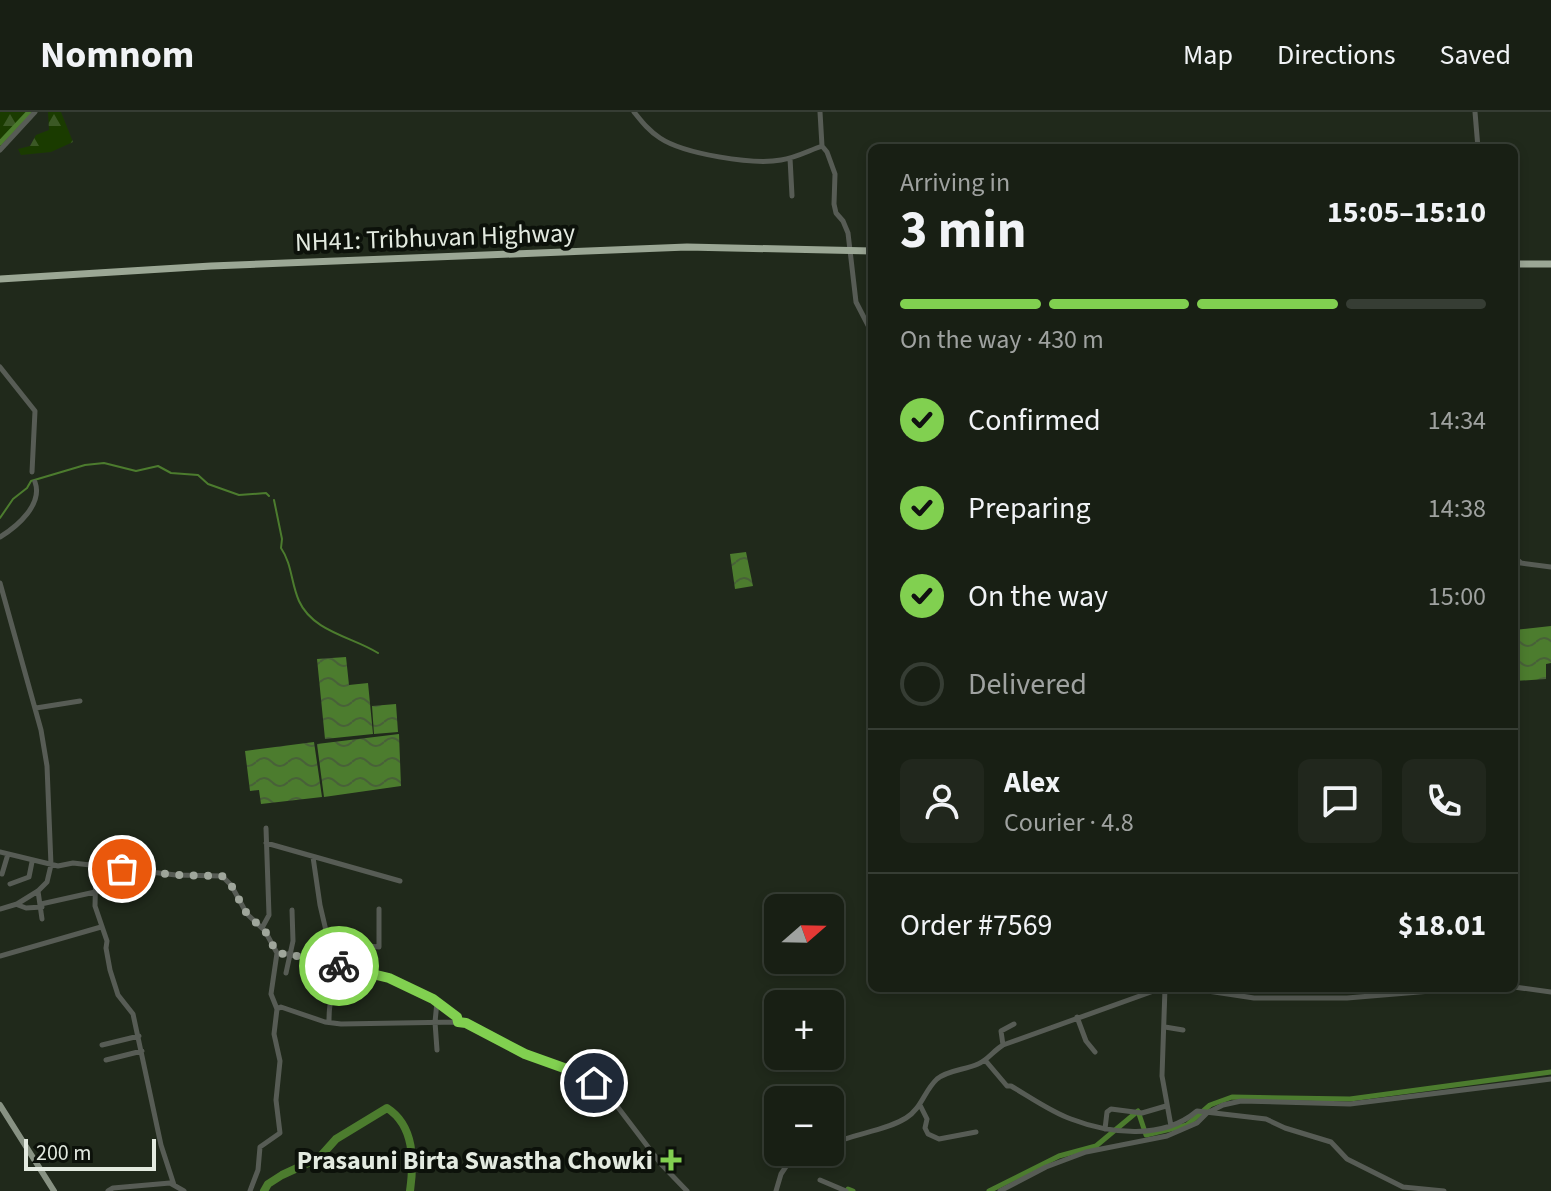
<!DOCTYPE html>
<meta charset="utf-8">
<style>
:root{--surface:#181f14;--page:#21271d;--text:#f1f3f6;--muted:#9fa2a0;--line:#363d34;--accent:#81d050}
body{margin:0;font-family:"Source Sans 3",sans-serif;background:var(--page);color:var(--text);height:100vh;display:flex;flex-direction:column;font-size:30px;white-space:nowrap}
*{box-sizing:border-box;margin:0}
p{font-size:26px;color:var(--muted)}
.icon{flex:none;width:44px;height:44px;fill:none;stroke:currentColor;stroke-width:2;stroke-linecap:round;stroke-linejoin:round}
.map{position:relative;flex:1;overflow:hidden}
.sheet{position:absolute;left:868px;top:32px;width:650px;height:848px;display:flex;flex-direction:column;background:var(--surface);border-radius:12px;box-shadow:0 4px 12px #0003,0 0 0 2px var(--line)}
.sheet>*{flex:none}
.needle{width:52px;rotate:70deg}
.tools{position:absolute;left:764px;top:782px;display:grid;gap:16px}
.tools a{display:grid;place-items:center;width:80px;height:80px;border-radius:12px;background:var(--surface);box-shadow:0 4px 12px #0003,0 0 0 2px var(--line);font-size:40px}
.scale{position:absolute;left:24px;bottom:20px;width:132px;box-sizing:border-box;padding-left:8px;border:4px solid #e3eae0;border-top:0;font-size:22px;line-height:28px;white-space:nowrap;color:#e3eae0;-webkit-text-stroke:6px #0c110a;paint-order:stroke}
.pin{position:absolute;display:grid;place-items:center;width:68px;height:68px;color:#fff;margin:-34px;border:4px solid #fff;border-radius:50%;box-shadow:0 2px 8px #0007}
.courier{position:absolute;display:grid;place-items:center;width:80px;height:80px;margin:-40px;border:6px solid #81d050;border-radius:50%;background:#fff;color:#222;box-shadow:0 2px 10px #0007}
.head em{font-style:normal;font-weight:700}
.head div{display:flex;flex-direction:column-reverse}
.head{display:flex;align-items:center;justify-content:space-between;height:136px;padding:0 32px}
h1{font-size:52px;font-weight:700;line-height:60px}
.bar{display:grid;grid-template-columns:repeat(4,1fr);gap:12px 8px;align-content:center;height:96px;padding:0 32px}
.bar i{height:10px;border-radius:6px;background:var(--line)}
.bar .current{background:var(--accent)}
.bar p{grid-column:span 4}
.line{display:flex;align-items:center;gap:20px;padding:0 32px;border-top:2px solid var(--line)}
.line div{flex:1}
.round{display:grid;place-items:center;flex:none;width:84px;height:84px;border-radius:12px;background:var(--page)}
ol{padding:0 32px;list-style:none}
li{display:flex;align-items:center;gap:24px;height:88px}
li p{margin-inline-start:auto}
li .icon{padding:8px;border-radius:50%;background:var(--accent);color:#111;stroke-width:4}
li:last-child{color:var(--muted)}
li i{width:44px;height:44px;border:4px solid var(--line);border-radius:50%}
header{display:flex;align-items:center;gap:48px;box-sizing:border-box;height:112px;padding:0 40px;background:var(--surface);border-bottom:2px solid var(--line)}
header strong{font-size:38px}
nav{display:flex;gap:44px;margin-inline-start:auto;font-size:28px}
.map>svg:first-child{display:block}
.forest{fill:url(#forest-firs)}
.water{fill:url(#water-waves)}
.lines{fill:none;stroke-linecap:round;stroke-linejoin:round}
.stream{stroke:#4c7c2e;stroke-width:2}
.canal{stroke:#4c7c2e;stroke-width:5}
.river{stroke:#4c7c2e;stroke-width:8}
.minor{stroke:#575c55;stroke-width:5}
.major{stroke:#889283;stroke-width:6}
.highway{stroke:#9ba795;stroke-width:7}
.done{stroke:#9fa69b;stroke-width:8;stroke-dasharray:0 14.4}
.route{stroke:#81d050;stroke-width:10}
.poi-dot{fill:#81d050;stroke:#0c110a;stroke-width:3}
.labels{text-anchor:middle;stroke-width:8;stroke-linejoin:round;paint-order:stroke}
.street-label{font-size:26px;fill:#e3eae0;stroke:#0c110a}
.poi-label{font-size:26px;font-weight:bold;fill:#e3eae0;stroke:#0c110a;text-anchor:end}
</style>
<header>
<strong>Nomnom</strong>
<nav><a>Map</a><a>Directions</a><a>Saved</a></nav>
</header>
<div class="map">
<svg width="1551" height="1079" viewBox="0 0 1551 1079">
<defs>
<pattern id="forest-firs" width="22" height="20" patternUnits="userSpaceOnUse" patternTransform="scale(2)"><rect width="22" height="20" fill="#1a3b00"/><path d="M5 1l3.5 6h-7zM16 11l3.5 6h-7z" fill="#3b5825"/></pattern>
<pattern id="water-waves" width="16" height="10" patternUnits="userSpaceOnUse" patternTransform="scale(2)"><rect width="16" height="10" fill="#4c7c2e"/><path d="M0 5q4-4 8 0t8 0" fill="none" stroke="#486138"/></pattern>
</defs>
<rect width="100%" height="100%" fill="#20291b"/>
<path class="forest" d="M0,0h31l-31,34z
M48,0h13l12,30 -22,10 -30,3 -3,-6 12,-3 6,-11 13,-5z"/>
<path class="water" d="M746,440l7,34 -18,3 -5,-35z
M1551,514v37l-5,1v15l-32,2v-51z
M346,545l3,28 19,-2 5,51 -48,5 -8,-80z
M396,592l2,28 -24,2 -2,-28z
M399,622l2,52 -77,11 -7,-53z
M314,630l8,55 -61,7 -2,-14 -9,1 -5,-40z"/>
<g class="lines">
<path class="stream" d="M1514,329l1,-8
M274,388l8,39 -1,9c11,16 10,35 18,53 14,31 54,36 79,52
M0,406l13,-19 14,-11 4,-7 54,-16 19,-2 32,8 22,-5 13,7 27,2 10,9 31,11 27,-2 3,3"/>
<path class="canal" d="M0,31l29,-31
M848,1077l5,2
M989,1079l70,-35 37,-10 42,-35 8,24 41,-10 23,-20 22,-8 118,2 201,-27"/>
<path class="river" d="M264,1079l4,-7 14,-9 37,-17 17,-19 51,-31c28,18 27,54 23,83"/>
<path class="minor" d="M634,0c8,10 15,19 26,26 24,16 93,27 121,22 14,-2 27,-9 41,-14
M820,0l2,34 5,6 8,22 -1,30 2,9 7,8 5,12 8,69 16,31
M1475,0l3,36
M0,38l35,-38
M790,46l2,38
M0,255l35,44 -3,61
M0,425c18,-11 43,-33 35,-55
M1514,445l7,6 30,4
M0,471l41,147 6,36 4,99 -4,17 -9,9 -21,13 -17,5
M36,596l44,-7
M266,731l134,38
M0,740l58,14 15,-3 103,12 46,1 9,9 16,29 18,17 12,22 -6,41 6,15 -3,25 6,27 -4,39 4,33 -20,14 -2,23 -8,21
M313,745l7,48 14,60
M96,754l-1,40 12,35 -1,7 4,22 8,25 15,19 28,131 13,40
M2,762l6,-20
M10,772l19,-7 3,-15
M38,779l4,28
M41,792l54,-12
M18,793l8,3 16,-1
M262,816l7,-13 -3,-87
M277,841c54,4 138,30 180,64l1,5 8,1 59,31 53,19 26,16 57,75 26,27
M0,844l101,-29
M286,861l7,-32 -1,-31
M1514,875l37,5
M1165,876l-3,88 9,50
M1188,876l66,10h93l120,-10
M437,890l-2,20 2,28
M277,897l4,-2 44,15 16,2 117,-2
M1077,905l9,24 9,11
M329,910c0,-11 0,-31 13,-36 6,-2 12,-1 17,-7 6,-8 7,-23 9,-33l11,1v-38
M1165,915l18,3
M102,933l37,-9
M1003,933l-2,-14 13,-7
M106,948l36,-9
M985,948l22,26h4c19,11 40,26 60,33 39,15 92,21 126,-8l69,8 19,9 46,14 16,17 56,28 41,4
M920,993l7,14 -2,9 3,6 11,5 37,-7
M1105,1017l2,-17 4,-3 31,4 24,-7
M830,1033c24,-12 53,-13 76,-27 16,-10 18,-27 31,-39 11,-9 28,-9 41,-15 10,-4 15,-13 25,-19l159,-57
M820,1068l26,11
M108,1079l5,-3 57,-5 14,8
M776,1079l5,-17 10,-15 26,-7
M1000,1079l46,-24 40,-15 81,-16 30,-13 10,-10 16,-8 18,-4 109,3 201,-25"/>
<path class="major" d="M0,993l54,86"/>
<path class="highway" d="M1514,152h37
M0,167l211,-13 476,-19 185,4"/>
</g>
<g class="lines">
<path class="done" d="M122,757l54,6 46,1 9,9 16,29 18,17 12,22 39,6 23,7"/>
<path class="route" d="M339,854l50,12 44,21 24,18 1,5 8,1 59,31 53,19 16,10"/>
</g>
<path class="poi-dot" d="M667 1036h8v8h8v8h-8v8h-8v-8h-8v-8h8z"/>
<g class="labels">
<g class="street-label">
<text transform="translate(435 125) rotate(-2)" y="9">NH41: Tribhuvan Highway</text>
</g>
<g class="poi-label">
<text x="653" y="1057">Prasauni Birta Swastha Chowki</text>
</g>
</g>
</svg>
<div class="tools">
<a><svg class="needle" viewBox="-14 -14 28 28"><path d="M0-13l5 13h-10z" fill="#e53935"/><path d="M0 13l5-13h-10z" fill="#9fa2a0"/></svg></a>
<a>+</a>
<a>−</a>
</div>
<div class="scale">200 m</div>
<div class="pin" style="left:122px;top:757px;background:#ea580c"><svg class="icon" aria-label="bag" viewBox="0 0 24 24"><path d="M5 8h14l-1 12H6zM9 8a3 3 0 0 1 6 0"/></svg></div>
<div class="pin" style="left:594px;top:971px;background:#1f2937"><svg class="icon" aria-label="home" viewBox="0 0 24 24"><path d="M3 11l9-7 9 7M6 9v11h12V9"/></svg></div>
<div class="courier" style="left:339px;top:854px"><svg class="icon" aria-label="bike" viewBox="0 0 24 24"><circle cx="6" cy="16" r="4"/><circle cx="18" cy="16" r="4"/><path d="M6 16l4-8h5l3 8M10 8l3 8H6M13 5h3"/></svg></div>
<section class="sheet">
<div class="head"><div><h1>3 min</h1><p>Arriving in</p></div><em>15:05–15:10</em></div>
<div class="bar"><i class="current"></i><i class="current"></i><i class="current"></i><i></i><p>On the way · 430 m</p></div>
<ol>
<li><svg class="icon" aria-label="check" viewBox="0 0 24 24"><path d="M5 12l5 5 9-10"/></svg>Confirmed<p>14:34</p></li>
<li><svg class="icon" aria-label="check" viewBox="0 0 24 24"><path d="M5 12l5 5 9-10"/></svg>Preparing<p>14:38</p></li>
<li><svg class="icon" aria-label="check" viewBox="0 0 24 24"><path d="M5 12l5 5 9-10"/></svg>On the way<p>15:00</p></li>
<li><i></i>Delivered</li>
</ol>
<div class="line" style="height:144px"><a class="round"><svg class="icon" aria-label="person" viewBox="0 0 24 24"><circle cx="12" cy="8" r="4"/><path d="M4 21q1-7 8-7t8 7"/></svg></a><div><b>Alex</b><p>Courier · 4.8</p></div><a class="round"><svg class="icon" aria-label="chat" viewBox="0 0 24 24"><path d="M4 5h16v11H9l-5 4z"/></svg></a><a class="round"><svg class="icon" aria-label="phone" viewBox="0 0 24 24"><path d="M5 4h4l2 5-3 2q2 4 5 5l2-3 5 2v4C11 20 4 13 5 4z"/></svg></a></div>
<div class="line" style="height:104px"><div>Order #7569</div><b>$18.01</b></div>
</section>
</div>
